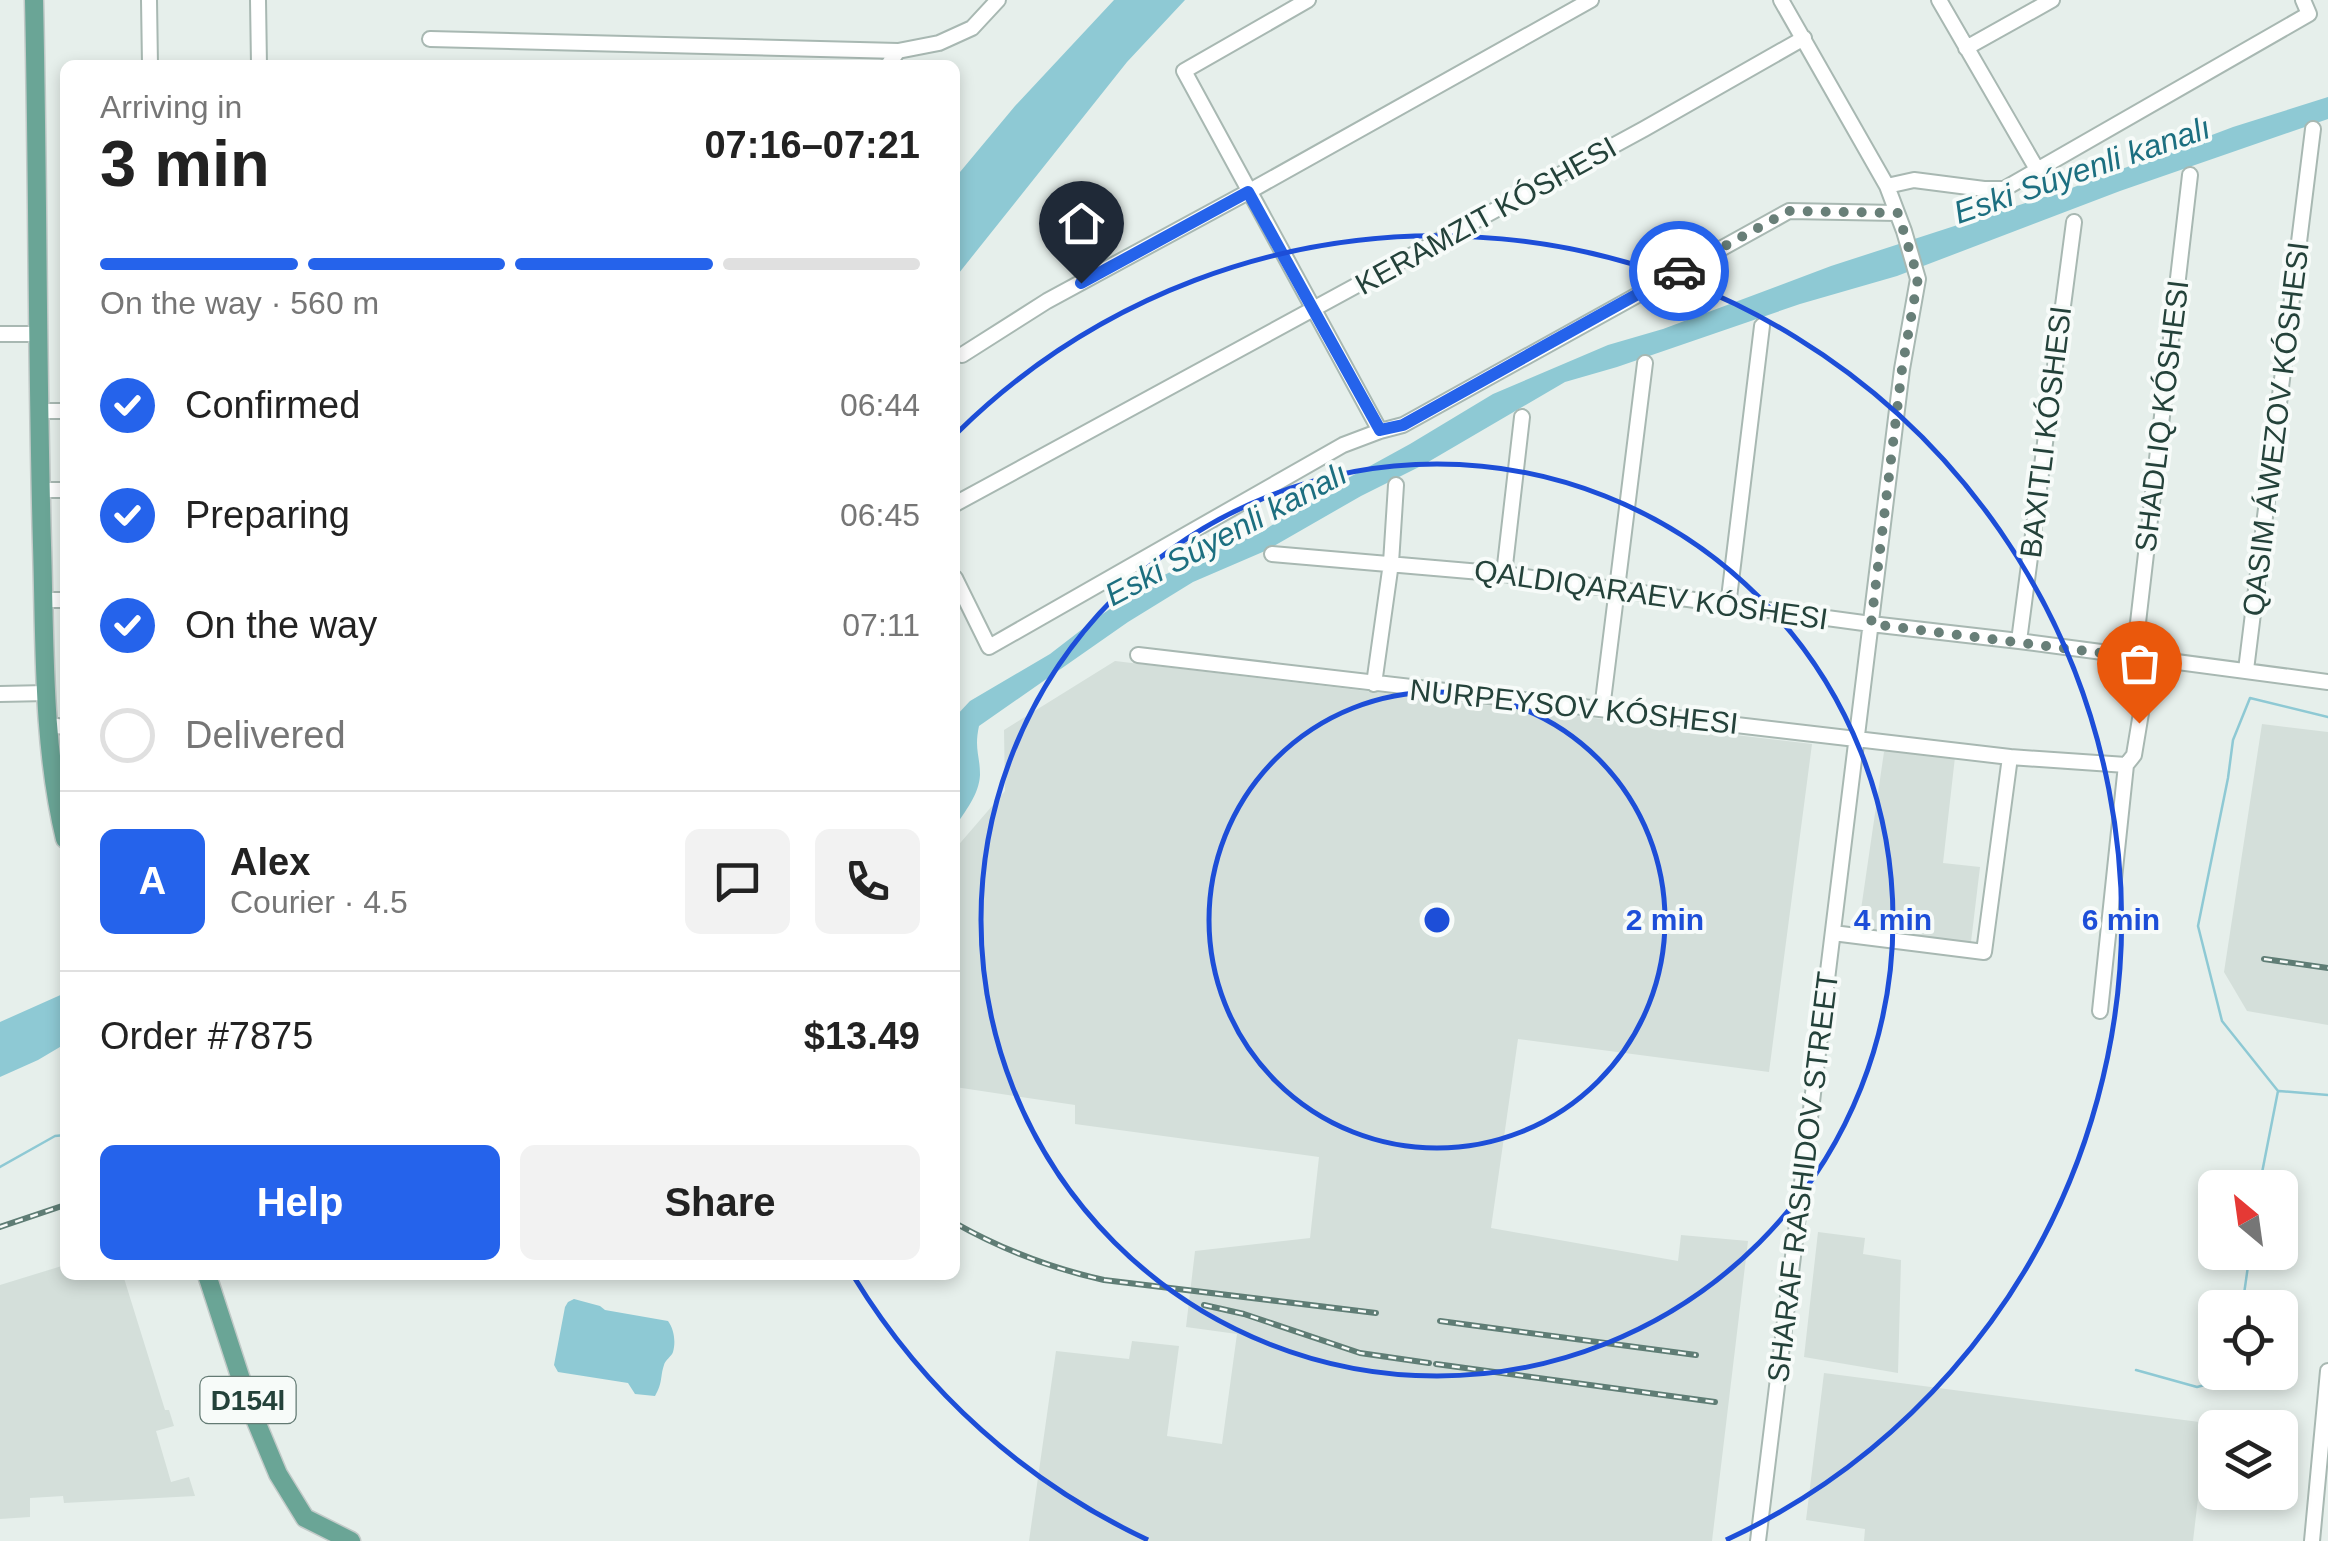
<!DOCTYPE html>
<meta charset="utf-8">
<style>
:root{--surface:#fff;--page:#f2f2f2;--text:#222;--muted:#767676;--line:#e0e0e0;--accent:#2563eb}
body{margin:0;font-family:Arial,sans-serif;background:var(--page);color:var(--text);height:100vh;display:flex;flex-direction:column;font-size:38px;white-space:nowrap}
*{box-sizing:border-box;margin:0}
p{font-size:32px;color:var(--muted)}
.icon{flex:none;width:55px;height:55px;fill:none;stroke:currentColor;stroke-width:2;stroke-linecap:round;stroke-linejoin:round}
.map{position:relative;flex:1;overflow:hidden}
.drawer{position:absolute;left:60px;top:60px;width:900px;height:1220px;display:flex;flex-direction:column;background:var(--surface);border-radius:15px;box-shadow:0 5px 15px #0003}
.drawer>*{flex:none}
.needle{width:65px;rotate:331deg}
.controls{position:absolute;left:2198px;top:1170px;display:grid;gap:20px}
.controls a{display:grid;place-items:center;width:100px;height:100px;border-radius:15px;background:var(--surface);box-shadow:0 5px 15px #0003;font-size:50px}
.pin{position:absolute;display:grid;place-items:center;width:85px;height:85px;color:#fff;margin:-102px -42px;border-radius:50% 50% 50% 0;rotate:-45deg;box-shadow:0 0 10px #0007}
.pin .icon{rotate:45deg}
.courier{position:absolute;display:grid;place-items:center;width:100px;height:100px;margin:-50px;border:8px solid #2563eb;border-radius:50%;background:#fff;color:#222;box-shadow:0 2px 12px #0007}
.overview em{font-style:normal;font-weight:700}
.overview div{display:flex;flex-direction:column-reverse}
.overview{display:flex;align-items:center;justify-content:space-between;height:170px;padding:0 40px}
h1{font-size:65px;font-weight:700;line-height:75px}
.bar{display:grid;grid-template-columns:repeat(4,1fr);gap:15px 10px;align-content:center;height:120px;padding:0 40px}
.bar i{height:12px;border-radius:8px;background:var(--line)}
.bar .selected{background:var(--accent)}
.bar p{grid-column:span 4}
.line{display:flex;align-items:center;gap:25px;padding:0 40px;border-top:2px solid var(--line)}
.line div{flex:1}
.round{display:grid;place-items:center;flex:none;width:105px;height:105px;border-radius:15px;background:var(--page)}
ol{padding:0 40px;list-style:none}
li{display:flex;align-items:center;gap:30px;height:110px}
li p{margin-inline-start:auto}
li .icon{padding:10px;border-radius:50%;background:var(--accent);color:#fff;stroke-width:4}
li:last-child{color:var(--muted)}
li i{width:55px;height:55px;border:5px solid var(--line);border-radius:50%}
.action{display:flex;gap:20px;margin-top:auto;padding:20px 40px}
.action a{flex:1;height:115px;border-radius:15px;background:var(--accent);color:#fff;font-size:40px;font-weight:700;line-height:115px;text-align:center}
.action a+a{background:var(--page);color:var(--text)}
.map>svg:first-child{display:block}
.built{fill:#d4dfda}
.water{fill:#8ec9d4}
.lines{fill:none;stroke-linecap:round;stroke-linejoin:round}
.stream{stroke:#8ec9d4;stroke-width:2.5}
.minor-casing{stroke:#a8b8b2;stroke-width:18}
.major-casing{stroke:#c2cac8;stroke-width:21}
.minor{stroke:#fff;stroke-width:14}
.major{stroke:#6aa596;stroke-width:18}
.rail-casing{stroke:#5f7d75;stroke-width:6}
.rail{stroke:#f7fbf9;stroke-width:2.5;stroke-dasharray:8;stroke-linecap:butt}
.done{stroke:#687f78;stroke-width:10;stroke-dasharray:0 18}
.route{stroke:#2563eb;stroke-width:12}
.ring{fill:none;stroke:#1d4ed8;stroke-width:5}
.labels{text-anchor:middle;stroke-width:8;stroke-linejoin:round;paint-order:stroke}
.shield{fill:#f7fbf9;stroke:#637a73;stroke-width:2.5}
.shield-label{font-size:28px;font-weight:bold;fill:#24423a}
.street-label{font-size:30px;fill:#24423a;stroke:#f7fbf9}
.water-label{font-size:32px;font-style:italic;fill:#1c6f80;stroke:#f7fbf9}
.centre{fill:#1d4ed8;stroke:#f7fbf9;stroke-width:5}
.ring-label{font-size:30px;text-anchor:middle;font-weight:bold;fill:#1d4ed8;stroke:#f7fbf9;stroke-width:8;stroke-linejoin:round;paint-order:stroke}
</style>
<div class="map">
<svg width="2328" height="1541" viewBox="0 0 2328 1541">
<rect width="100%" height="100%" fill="#e6efeb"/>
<path class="built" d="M1115,661l697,83 -43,328 -251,-33 -27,189 187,33 3,-26 67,6 -36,300h-683l27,-190 73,8 3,-18 47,5 -12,90 55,8 15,-110 -51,-7 9,-76 115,-13 9,-81 -244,-33v-19l-120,-18v-238l50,-58 -1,-61z
M2262,724l66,8v293l-81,-14 -23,-39z
M1892,747l63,10 -12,106 37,4 -9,75 -113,-12 26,-178z
M1818,1232l47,6 -2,16 38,6 -3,113 -94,-16z
M65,1265v10h58l42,135h4l5,16 -18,5 15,51 18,-5 6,19 -131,7 -1,-7 -33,2v19l-30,2v-234z
M1824,1373l383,50 -14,118h-329l1,-12 -59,-9z"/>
<path class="water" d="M1114,0h71l-58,62 -172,216v-100l60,-72z
M2328,97v22l-208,72 -223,85 -97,28 -183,63 -52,15 -142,83 -62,31 -96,55 -72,31 -65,40 -149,104c-5,23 1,29 1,49 -1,20 -15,36 -25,52v-110l15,-16 80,-47 48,-37 54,-36 53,-26 57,-23 46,-32 102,-56 83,-50 115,-49 55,-16 168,-63 238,-77 164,-62z
M65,993v51l-27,16 -38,17v-55z
M574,1299l26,7 5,4 63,11c6,8 8,21 5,31 -1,4 -8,8 -9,13 -4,12 -1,17 -9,31l-20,-2 -7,-11 -70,-11 -4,-7 11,-58 3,-5z"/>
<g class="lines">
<path class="stream" d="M2279,1091l49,4
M0,1167l55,-31 10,-1
M2259,1188l19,-97 -56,-70 -24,-95 30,-148 5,-38 17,-42 78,19
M2242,1308l8,-56
M2136,1370l61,17 35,-9 1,-6"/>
<g class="minor-casing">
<path id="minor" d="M149,0l1,65
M258,0l1,65
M1308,0l-124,71 196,360
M1939,0l99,171
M430,39l468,12
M1966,48l86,-48
M888,65l10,-14 41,-8 33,-15 26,-28
M1887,186l27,-6 70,9h20l305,-175 -6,-14
M0,334h38
M962,355l85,-54 201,-109 343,-192
M39,411h26
M41,490h24
M955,504l689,-375 160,-91
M1272,554l232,20 367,50 148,17 309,41
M1504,574l18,-157
M955,578l34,69 354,-202 37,-14 23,-6 386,-214 108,2
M44,600h21
M1728,606l34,-280
M2019,641l55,-419
M1138,655l872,102 116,8
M2134,657l56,-482
M2246,670l67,-541
M1374,684l17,-121 5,-78
M0,694l47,-1
M1602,709l43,-346
M49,725l16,2
M1833,933l151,19 26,-195
M2100,1011l26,-246 8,-10 16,-96
M1758,1541l144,-1172 16,-90 -14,-48 -17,-45 -106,-186
M2312,1541l16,-170"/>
</g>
<g class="major-casing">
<path id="major" d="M34,0c4,182 3,363 8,545 3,97 0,199 23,294
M207,1275l43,132 28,67 27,44 46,23"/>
</g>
<use href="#minor" class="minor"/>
<use href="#major" class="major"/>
<g class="rail-casing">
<path id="rail" d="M2264,959l64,9
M955,1223c48,27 95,45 149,57l272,33
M0,1227l65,-22
M760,1275l5,1
M1204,1305l40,9 116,39 69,10
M1440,1321l256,34
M1436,1364l279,38"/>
</g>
<use href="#rail" class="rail"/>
</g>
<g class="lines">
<path class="done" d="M1679,271l110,-60 109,2 20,65 -16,91 -31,255 279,35 -11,64"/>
<path class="route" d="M1081,283l167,-91 132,238 23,-5 276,-154"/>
</g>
<g class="ring">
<circle cx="1437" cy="920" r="228"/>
<circle cx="1437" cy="920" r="456"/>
<path d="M1148 1540A684 684 0 0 1 854 1277M958 432A684 684 0 1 1 1726 1540"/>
</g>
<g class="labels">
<rect class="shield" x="200.5" y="1377" width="95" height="46" rx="8"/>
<g class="shield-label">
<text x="248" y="1410">D154l</text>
</g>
<g class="street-label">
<text transform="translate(1486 216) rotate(-29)" y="10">KERAMZIT KÓSHESI</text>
<text transform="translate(2162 416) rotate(-83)" y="10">SHADLIQ KÓSHESI</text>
<text transform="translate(2276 429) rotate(-83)" y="10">QASIM ÁWEZOV KÓSHESI</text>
<text transform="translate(2046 432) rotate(-83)" y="10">BAXITLI KÓSHESI</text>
<text transform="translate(1651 595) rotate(8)" y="10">QALDIQARAEV KÓSHESI</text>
<text transform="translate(1574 707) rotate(6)" y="10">NURPEYSOV KÓSHESI</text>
<text transform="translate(1803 1177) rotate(-83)" y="10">SHARAF RASHIDOV STREET</text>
</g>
<g class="water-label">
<text transform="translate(2082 170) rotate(-19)" y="11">Eski Súyenli kanalı</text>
<text transform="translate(1226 534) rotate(-28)" y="11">Eski Súyenli kanalı</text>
</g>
</g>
<circle cx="1437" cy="920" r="15" class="centre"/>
<g class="ring-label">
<text x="1665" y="930">2 min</text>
<text x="1893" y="930">4 min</text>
<text x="2121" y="930">6 min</text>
</g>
</svg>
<div class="controls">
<a><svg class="needle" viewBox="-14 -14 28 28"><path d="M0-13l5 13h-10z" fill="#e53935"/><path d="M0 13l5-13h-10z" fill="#767676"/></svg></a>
<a><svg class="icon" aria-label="locate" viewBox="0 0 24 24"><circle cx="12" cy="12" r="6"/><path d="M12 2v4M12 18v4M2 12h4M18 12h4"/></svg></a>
<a><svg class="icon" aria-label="layers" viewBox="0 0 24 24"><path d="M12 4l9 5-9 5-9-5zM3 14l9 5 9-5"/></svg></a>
</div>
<div class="pin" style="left:2139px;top:723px;background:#ea580c"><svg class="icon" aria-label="bag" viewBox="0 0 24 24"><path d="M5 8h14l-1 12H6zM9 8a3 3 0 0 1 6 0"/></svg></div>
<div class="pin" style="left:1081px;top:283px;background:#1f2937"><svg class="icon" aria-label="home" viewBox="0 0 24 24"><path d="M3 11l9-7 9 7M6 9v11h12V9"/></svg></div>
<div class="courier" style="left:1679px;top:271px"><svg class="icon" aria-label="car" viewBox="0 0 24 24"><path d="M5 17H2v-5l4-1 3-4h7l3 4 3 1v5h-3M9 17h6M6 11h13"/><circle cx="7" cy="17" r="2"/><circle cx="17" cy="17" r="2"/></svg></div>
<section class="drawer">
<div class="overview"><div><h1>3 min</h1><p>Arriving in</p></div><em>07:16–07:21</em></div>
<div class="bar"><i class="selected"></i><i class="selected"></i><i class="selected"></i><i></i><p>On the way · 560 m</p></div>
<ol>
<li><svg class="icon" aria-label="check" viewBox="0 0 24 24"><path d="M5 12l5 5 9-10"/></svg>Confirmed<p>06:44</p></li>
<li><svg class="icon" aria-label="check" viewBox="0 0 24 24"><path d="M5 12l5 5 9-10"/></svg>Preparing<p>06:45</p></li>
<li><svg class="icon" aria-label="check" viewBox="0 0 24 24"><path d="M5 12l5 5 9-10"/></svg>On the way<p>07:11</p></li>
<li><i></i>Delivered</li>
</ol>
<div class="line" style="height:180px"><b class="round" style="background:var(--accent);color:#fff">A</b><div><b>Alex</b><p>Courier · 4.5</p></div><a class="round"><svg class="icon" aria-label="chat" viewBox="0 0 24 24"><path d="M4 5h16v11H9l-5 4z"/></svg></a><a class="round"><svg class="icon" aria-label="phone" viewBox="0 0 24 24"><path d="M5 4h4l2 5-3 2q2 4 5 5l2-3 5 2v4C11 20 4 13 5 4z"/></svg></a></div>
<div class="line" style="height:130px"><div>Order #7875</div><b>$13.49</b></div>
<div class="action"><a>Help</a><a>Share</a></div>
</section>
</div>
